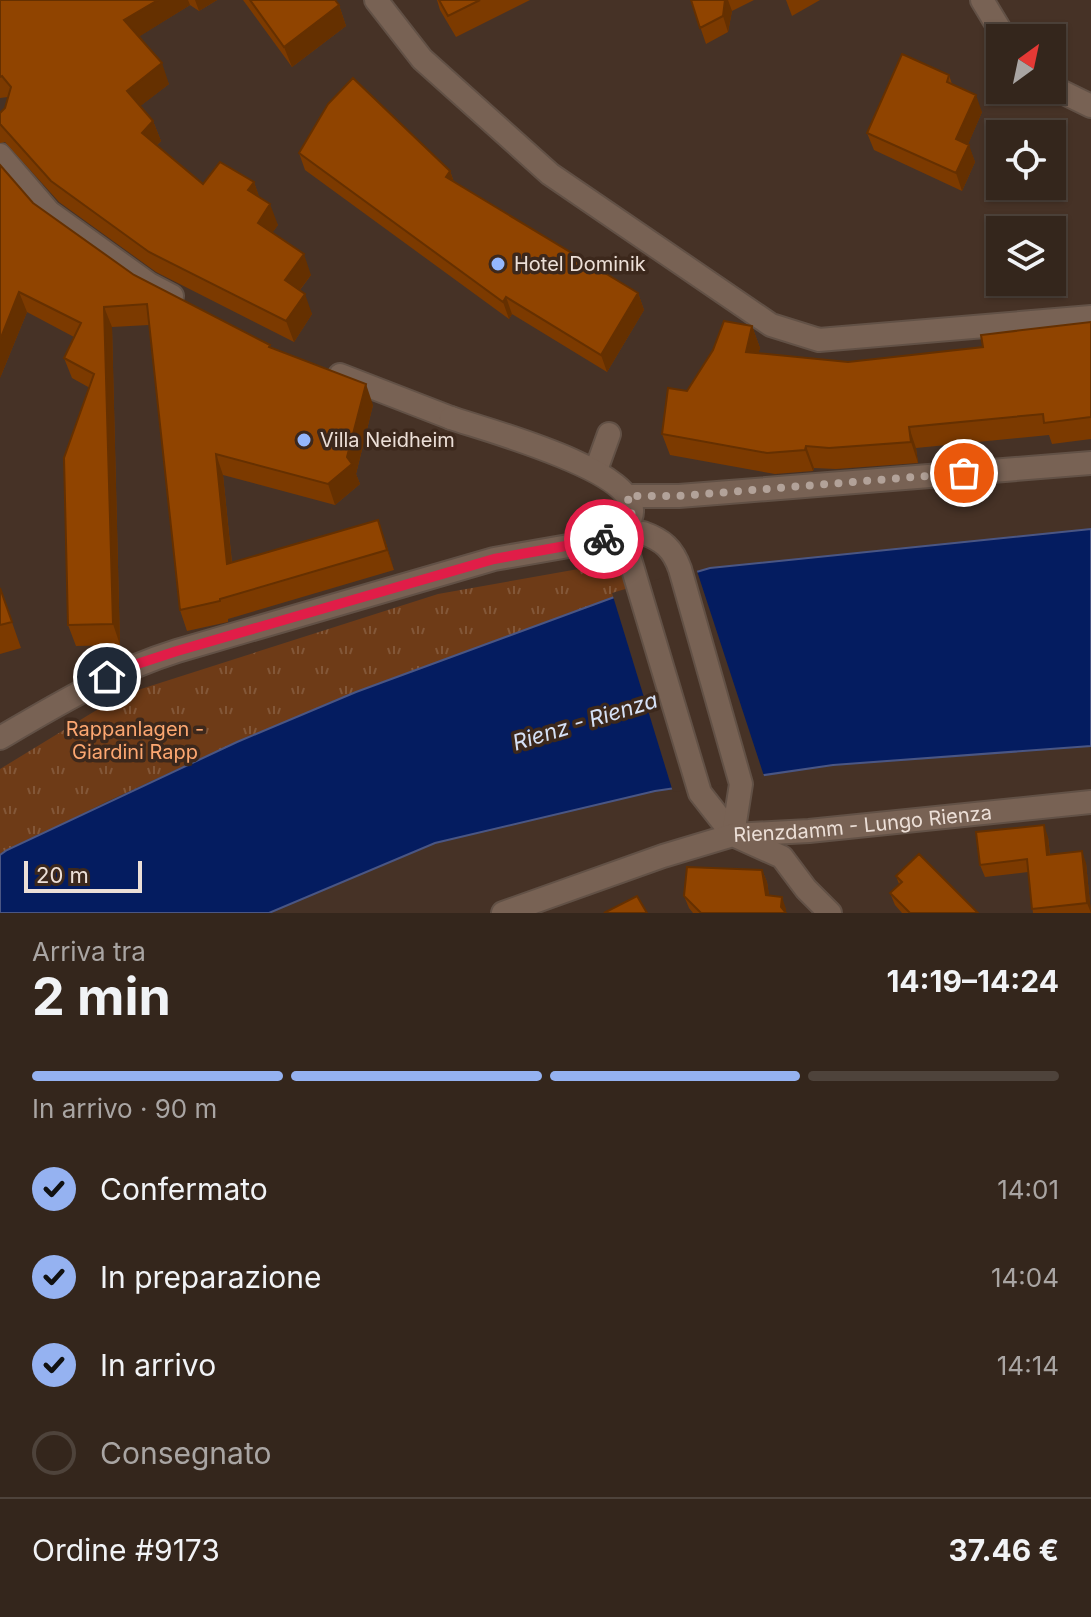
<!DOCTYPE html>
<html lang="it">
<meta charset="utf-8">
<style>
:root{--surface:#34261c;--page:#3c2e25;--text:#f1f3f6;--muted:#a9a5a3;--line:#4e433b;--accent:#95b2f1}
body{margin:0;font-family:Inter,sans-serif;background:var(--page);color:var(--text);height:100vh;display:flex;flex-direction:column;font-size:30px;white-space:nowrap}
*{box-sizing:border-box;margin:0}
p{font-size:26px;color:var(--muted)}
.icon{flex:none;width:44px;height:44px;fill:none;stroke:currentColor;stroke-width:2;stroke-linecap:round;stroke-linejoin:round}
.map{position:relative;height:913px;overflow:hidden}
.panel{display:flex;flex-direction:column;background:var(--surface);flex:1}
.panel>*{flex:none}
.needle{width:52px;rotate:33deg}
.controls{position:absolute;left:986px;top:24px;display:grid;gap:16px}
.controls a{display:grid;place-items:center;width:80px;height:80px;border-radius:0px;background:var(--surface);box-shadow:0 2px 6px #0004,0 0 0 2px var(--line);font-size:40px}
.scale{position:absolute;left:24px;bottom:20px;width:118px;box-sizing:border-box;padding-left:8px;border:4px solid #ecdfd7;border-top:0;font-size:22px;line-height:28px;white-space:nowrap;color:#ecdfd7;-webkit-text-stroke:6px #3c281c;paint-order:stroke}
.pin{position:absolute;display:grid;place-items:center;width:68px;height:68px;color:#fff;margin:-34px;border:4px solid #fff;border-radius:50%;box-shadow:0 2px 8px #0007}
.courier{position:absolute;display:grid;place-items:center;width:80px;height:80px;margin:-40px;border:6px solid #e11d48;border-radius:50%;background:#fff;color:#222;box-shadow:0 2px 10px #0007}
.overview em{font-style:normal;font-weight:700}
.overview div{display:flex;flex-direction:column-reverse}
.overview{display:flex;align-items:center;justify-content:space-between;height:136px;padding:0 32px}
h1{font-size:52px;font-weight:700;line-height:60px}
.bar{display:grid;grid-template-columns:repeat(4,1fr);gap:12px 8px;align-content:center;height:96px;padding:0 32px}
.bar i{height:10px;border-radius:6px;background:var(--line)}
.bar .selected{background:var(--accent)}
.bar p{grid-column:span 4}
.line{display:flex;align-items:center;gap:20px;padding:0 32px;border-top:2px solid var(--line)}
.line div{flex:1}
ol{padding:0 32px;list-style:none}
li{display:flex;align-items:center;gap:24px;height:88px}
li p{margin-inline-start:auto}
li .icon{padding:8px;border-radius:50%;background:var(--accent);color:#111;stroke-width:4}
li:last-child{color:var(--muted)}
li i{width:44px;height:44px;border:4px solid var(--line);border-radius:50%}
.map>svg:first-child{display:block}
.park{fill:url(#park-tufts)}
.water{fill:#041c60;stroke:#4a5684;stroke-width:2}
.pier{fill:#463226}
.lines{fill:none;stroke-linecap:round;stroke-linejoin:round}
.service-casing{stroke:#625146;stroke-width:26}
.pedestrian-casing{stroke:#625146;stroke-width:26}
.minor-casing{stroke:#625146;stroke-width:26}
.tertiary-casing{stroke:#625146;stroke-width:26}
.service{stroke:#786254;stroke-width:22}
.pedestrian{stroke:#786254;stroke-width:22}
.minor{stroke:#786254;stroke-width:22}
.tertiary{stroke:#786254;stroke-width:22}
.wall{fill:#7c3a00}
.shaded-wall{fill:#653000}
.building{fill:#904400;stroke:#653000;stroke-width:2}
.done{stroke:#b2a299;stroke-width:8;stroke-dasharray:0 14.4}
.route{stroke:#e11d48;stroke-width:10}
.poi-dot{fill:#94b7fd;stroke:#3c281c;stroke-width:3}
.labels{text-anchor:middle;stroke-width:7;stroke-linejoin:round;paint-order:stroke}
.poi-label{font-size:20px;fill:#ecdfd7;stroke:#3c281c;text-anchor:start}
.park-label{font-size:20px;fill:#fca771;stroke:#3c281c}
.street-label{font-size:20px;fill:#ecdfd7;stroke:#3c281c}
.water-label{font-size:22px;font-style:italic;fill:#d6e1f6;stroke:#3c281c}
</style>
<div class="map">
<svg width="1091" height="913" viewBox="0 0 1091 913">
<defs>
<pattern id="park-tufts" width="24" height="20" patternUnits="userSpaceOnUse" patternTransform="scale(2)"><rect width="24" height="20" fill="#6e3b17"/><path d="M3 7l-1-3M5 7V3M7 7l1-3M15 17l-1-3M17 17v-4M19 17l1-3" fill="none" stroke="#835738"/></pattern>
</defs>
<rect width="100%" height="100%" fill="#463226"/>
<path class="park" d="M618,562l10,30 -272,100 -119,50 -131,60 -106,53v-86l95,-58 46,-22 297,-95z"/>
<path class="water" d="M1091,529v217l-258,19 -178,26 -220,52 -166,70h-269v-58l7,-5 230,-108 119,-50 272,-100 82,-24z"/>
<path class="pier" d="M696,568l69,211 -92,13 -61,-199z"/>
<g class="lines">
<g class="service-casing">
<path id="service" d="M376,0l46,59 128,115 221,151 48,15 272,-23
M596,470l13,-36
M627,496h52l412,-33"/>
</g>
<g class="pedestrian-casing">
<path id="pedestrian" d="M0,155l49,57 100,72 23,12
M340,375l111,43"/>
</g>
<g class="minor-casing">
<g id="minor">
<path d="M451,418c35,12 184,51 181,94 0,7 -6,17 -9,24"/>
<path d="M623,536l77,257 33,42"/>
<path d="M0,738c58,-34 113,-67 177,-87l317,-92 149,-26c20,7 30,16 37,36l61,215 -8,51"/>
<path id="s1" d="M733,835l76,-4 282,-29"/>
</g>
</g>
<g class="tertiary-casing">
<path id="tertiary" d="M982,0l23,38
M1052,87l39,19
M503,913l160,-57 70,-21 49,22 24,32 24,24"/>
</g>
<use href="#service" class="service"/>
<use href="#pedestrian" class="pedestrian"/>
<use href="#minor" class="minor"/>
<use href="#tertiary" class="tertiary"/>
</g>
<path class="wall" d="M0,0h217l-18,11 -9,-6 -52,32 31,47 -29,22 13,15 8,20 -4,4 46,39 51,-2 5,15 19,28 -6,8 39,42 -11,15 12,24 -18,28 -138,-70 -97,-70 -54,-60 -5,1v-30l5,-5 3,-11 -8,1z
M243,0h92l4,5 7,21 -54,41z
M437,0h93l-74,37 -16,-27z
M691,0h63l-22,11 -4,21 -22,12z
M786,0h34l-28,16z
M949,75l3,9 30,28 -14,32 7,18 -13,29 -88,-41 -7,-17z
M299,153l151,18 4,11 184,111 6,17 -37,62 -95,-58 -3,5 -204,-149z
M33,203l101,72 137,73 102,57 -17,69 4,10 -25,21 -112,-30 9,87 153,-22 9,30 -166,49v3l-41,9 -7,-21 -31,-285 -37,2 8,318 -44,1 -8,-21 22,-237 -18,-10 -8,-20 10,-21 -47,-25 -27,66z
M1091,322v117l-39,5 -3,-9 -133,13 2,15 -82,6 -22,-1 -1,3 -38,3 -105,-19 -8,-21 25,-43 65,-65 8,22 -2,5 90,9 135,-15z
M0,588l21,60 -21,6z
M1048,837l2,17 36,9 5,50h-58l-5,-41 -43,5 -5,-12z
M762,870l5,12 2,13 17,14v4h-93l-4,-5 -5,-12z
M896,876l82,37h-76l-7,-8 -5,-12 9,-9z"/>
<path class="shaded-wall" d="M158,0h30l2,5 -58,36 -8,-21z
M195,0h22l-18,11z
M725,0h3l4,11 -4,21 -5,-16z
M339,5l7,21 -54,41 -8,-20z
M162,63l7,21 -35,27 -7,-20z
M976,95l6,17 -19,44 -7,-17z
M153,121l8,20 -12,12 -7,-20z
M969,145l6,17 -13,29 -6,-18z
M450,171l6,17 -10,-11z
M254,182l7,20 -13,-12z
M270,204l8,21 -13,18 -7,-20z
M304,254l7,21 -19,25 -7,-20z
M19,292l8,20 -27,66v-38z
M638,293l6,17 -37,62 -6,-17z
M305,294l7,20 -18,28 -8,-21z
M506,297l6,17 -3,5 -6,-17z
M104,307l8,20 8,318 -7,-21z
M752,326l8,22 -6,25 -8,-21z
M366,384l7,21 -17,69 4,10 -25,21 -7,-21 19,-27z
M909,427l7,21 2,15 -7,-21z
M806,446l8,22 -1,3 -8,-21z
M216,454l7,21 11,109 -7,-20z
M378,520l7,20 9,30 -7,-20z
M1044,825l4,12 3,30 -4,-12z
M1082,851l4,12 5,50 -4,-10z
M762,870l5,12 4,25 -5,-12z
M782,897l4,12v4l-5,-6z"/>
<path class="building" d="M0,0h158l-34,20 38,43 -35,28 26,30 -11,12 61,51 17,-22 34,20 -6,8 22,14 -12,19 46,31 -19,26 20,14 -19,27 -137,-69 -98,-71 -51,-57v-11l5,-5 6,-21 -9,-11 -2,1z
M250,0h85l4,5 -55,42z
M439,0h41l-32,16z
M691,0h34l-2,16 -23,12z
M902,54l47,21 -2,7 29,13 -20,44 13,6 -13,28 -89,-40z
M353,78l97,93 -4,6 192,116 -37,62 -95,-58 -3,5 -204,-149 29,-49z
M0,165l33,38 101,72 136,70 -1,2 97,37 -19,73 5,7 -24,20 -112,-30 11,110 151,-44 9,30 -167,49v2l-40,9 -33,-306 -43,3 9,317 -45,1 -4,-167 30,-84 -30,-16 17,-35 -62,-31 -19,48z
M724,321l28,5 -6,26 102,10 135,-15 -2,-12 110,-13v95l-47,6 -1,-9 -134,13 2,15 -82,6 -23,-2 -1,4 -38,3 -105,-19 6,-46 19,3 26,-41z
M0,588l12,34 -12,3z
M1044,825l3,30 35,-4 5,52 -55,6 -5,-50 -47,6 -4,-33z
M919,854l59,59h-68l-20,-20 12,-11 -6,-6z
M687,867l75,3 4,25 16,2 -1,10 5,6h-85l-17,-17z
M637,896l10,17h-43z"/>
<g class="lines">
<path class="done" d="M604,539l19,-3 9,-24 -5,-16h52l285,-23"/>
<path class="route" d="M107,677l27,-12 43,-14 317,-92 110,-20"/>
</g>
<g class="poi-dot">
<circle cx="498" cy="264" r="8"/>
<circle cx="304" cy="440" r="8"/>
</g>
<g class="labels">
<g class="poi-label">
<text x="514" y="271">Hotel Dominik</text>
<text x="320" y="447">Villa Neidheim</text>
</g>
<g class="park-label">
<text x="135" y="736">Rappanlagen -<tspan x="135" dy="23">Giardini Rapp</tspan></text>
</g>
<g class="street-label">
<text dy="7" stroke="none"><textPath href="#s1" startOffset="130">Rienzdamm - Lungo Rienza</textPath></text>
</g>
<g class="water-label">
<text transform="translate(585 721) rotate(-17)" y="8">Rienz - Rienza</text>
</g>
</g>
</svg>
<div class="controls">
<a><svg class="needle" viewBox="-14 -14 28 28"><path d="M0-13l5 13h-10z" fill="#e53935"/><path d="M0 13l5-13h-10z" fill="#a9a5a3"/></svg></a>
<a><svg class="icon" aria-label="locate" viewBox="0 0 24 24"><circle cx="12" cy="12" r="6"/><path d="M12 2v4M12 18v4M2 12h4M18 12h4"/></svg></a>
<a><svg class="icon" aria-label="layers" viewBox="0 0 24 24"><path d="M12 4l9 5-9 5-9-5zM3 14l9 5 9-5"/></svg></a>
</div>
<div class="scale">20 m</div>
<div class="pin" style="left:964px;top:473px;background:#ea580c"><svg class="icon" aria-label="bag" viewBox="0 0 24 24"><path d="M5 8h14l-1 12H6zM9 8a3 3 0 0 1 6 0"/></svg></div>
<div class="pin" style="left:107px;top:677px;background:#1f2937"><svg class="icon" aria-label="home" viewBox="0 0 24 24"><path d="M3 11l9-7 9 7M6 9v11h12V9"/></svg></div>
<div class="courier" style="left:604px;top:539px"><svg class="icon" aria-label="bike" viewBox="0 0 24 24"><circle cx="6" cy="16" r="4"/><circle cx="18" cy="16" r="4"/><path d="M6 16l4-8h5l3 8M10 8l3 8H6M13 5h3"/></svg></div>
</div>
<section class="panel">
<div class="overview"><div><h1>2 min</h1><p>Arriva tra</p></div><em>14:19–14:24</em></div>
<div class="bar"><i class="selected"></i><i class="selected"></i><i class="selected"></i><i></i><p>In arrivo · 90 m</p></div>
<ol>
<li><svg class="icon" aria-label="check" viewBox="0 0 24 24"><path d="M5 12l5 5 9-10"/></svg>Confermato<p>14:01</p></li>
<li><svg class="icon" aria-label="check" viewBox="0 0 24 24"><path d="M5 12l5 5 9-10"/></svg>In preparazione<p>14:04</p></li>
<li><svg class="icon" aria-label="check" viewBox="0 0 24 24"><path d="M5 12l5 5 9-10"/></svg>In arrivo<p>14:14</p></li>
<li><i></i>Consegnato</li>
</ol>
<div class="line" style="height:104px"><div>Ordine #9173</div><b>37.46 €</b></div>
</section>
